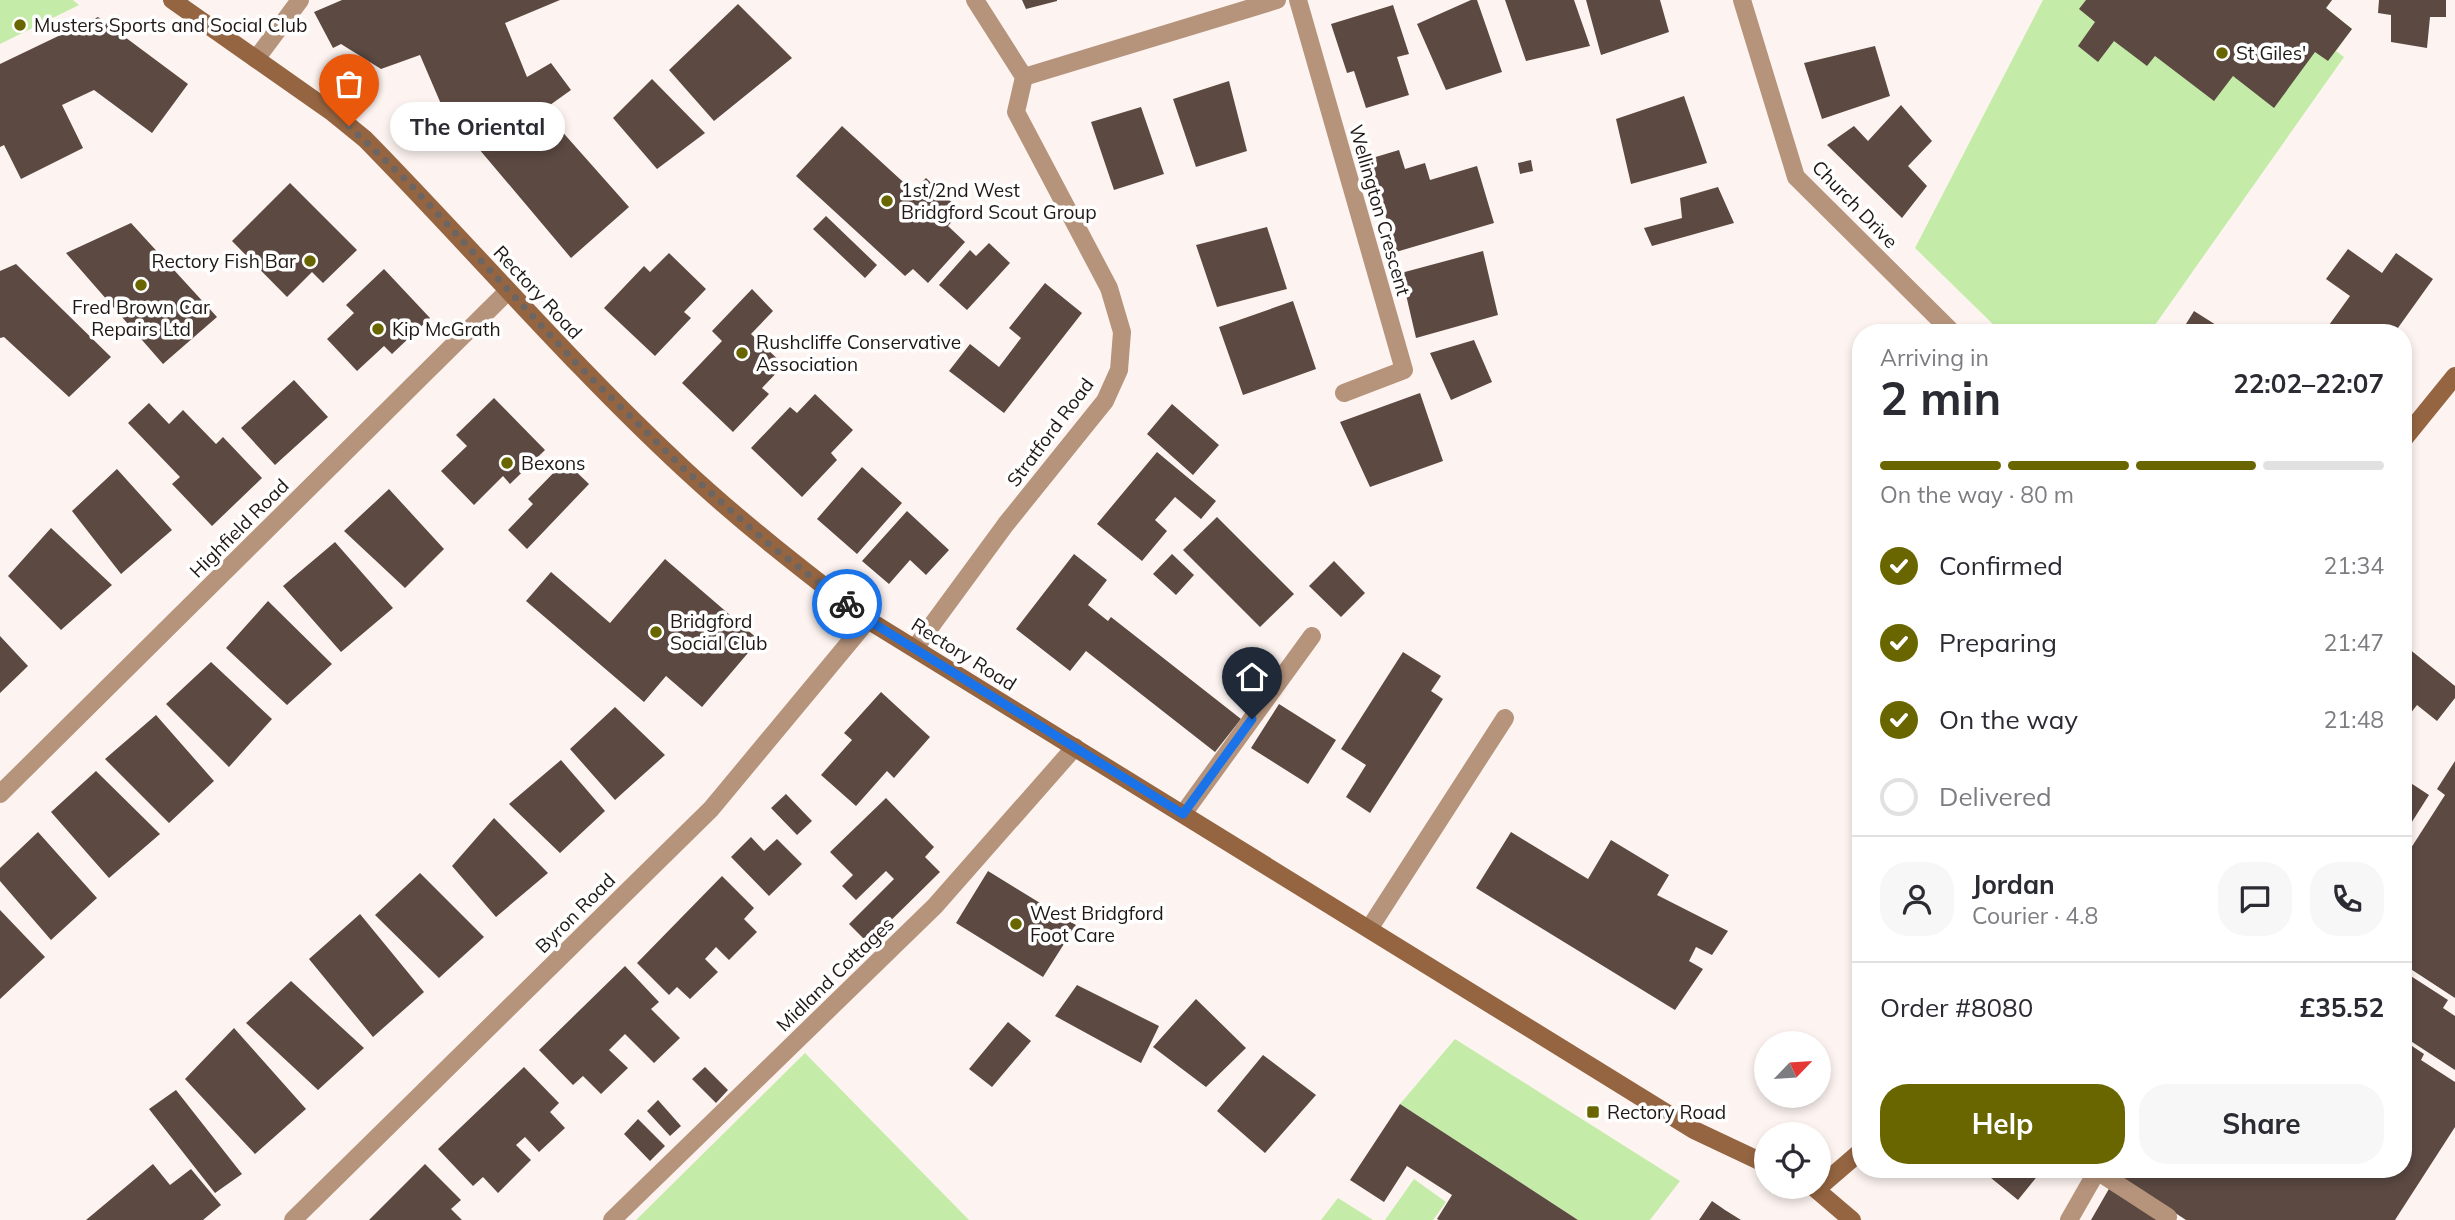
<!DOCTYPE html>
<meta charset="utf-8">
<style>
:root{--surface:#fff;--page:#f7f7f7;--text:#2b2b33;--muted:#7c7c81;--line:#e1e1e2;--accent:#696600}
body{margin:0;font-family:Mulish,sans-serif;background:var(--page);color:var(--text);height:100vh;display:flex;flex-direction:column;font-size:26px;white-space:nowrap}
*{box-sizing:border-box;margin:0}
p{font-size:23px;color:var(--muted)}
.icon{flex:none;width:38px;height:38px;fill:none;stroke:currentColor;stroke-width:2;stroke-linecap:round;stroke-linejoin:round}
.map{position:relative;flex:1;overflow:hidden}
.side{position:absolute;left:1852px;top:324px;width:560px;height:854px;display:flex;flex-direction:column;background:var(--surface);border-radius:28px;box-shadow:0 4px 10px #0003}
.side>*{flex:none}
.needle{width:46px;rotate:65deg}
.tools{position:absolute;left:1754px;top:1031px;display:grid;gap:14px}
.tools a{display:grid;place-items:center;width:77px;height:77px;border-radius:50%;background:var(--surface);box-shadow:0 4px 10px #0003;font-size:35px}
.pin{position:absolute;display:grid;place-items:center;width:60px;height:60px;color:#fff;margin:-72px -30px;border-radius:50% 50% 50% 0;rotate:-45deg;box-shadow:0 0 7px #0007}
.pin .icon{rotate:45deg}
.courier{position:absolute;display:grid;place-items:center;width:70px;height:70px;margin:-35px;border:5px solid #1a73e8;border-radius:50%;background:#fff;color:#222;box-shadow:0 2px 9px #0007}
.bubble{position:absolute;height:49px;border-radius:24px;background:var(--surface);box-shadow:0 4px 10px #0003;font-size:23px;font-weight:700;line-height:49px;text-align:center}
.head em{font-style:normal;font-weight:700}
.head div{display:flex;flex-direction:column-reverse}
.head{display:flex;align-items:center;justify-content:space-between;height:119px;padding:0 28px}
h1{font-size:46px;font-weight:700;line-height:52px}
.bar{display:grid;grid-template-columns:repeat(4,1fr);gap:10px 7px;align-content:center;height:84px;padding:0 28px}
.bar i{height:9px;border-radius:5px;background:var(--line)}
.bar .on{background:var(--accent)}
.bar p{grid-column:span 4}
.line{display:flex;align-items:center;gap:18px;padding:0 28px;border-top:2px solid var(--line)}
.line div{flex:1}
.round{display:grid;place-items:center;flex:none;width:74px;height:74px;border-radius:28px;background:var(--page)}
ol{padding:0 28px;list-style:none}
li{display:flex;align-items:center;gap:21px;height:77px}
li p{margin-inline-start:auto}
li .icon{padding:7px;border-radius:50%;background:var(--accent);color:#fff;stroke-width:4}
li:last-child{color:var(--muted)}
li i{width:38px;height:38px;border:4px solid var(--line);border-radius:50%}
.primary-button{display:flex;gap:14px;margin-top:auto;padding:14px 28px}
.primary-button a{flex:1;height:80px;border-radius:28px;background:var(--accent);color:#fff;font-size:28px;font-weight:700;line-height:80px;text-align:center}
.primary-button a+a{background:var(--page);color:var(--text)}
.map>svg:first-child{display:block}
.green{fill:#c4eca8}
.building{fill:#5b4942}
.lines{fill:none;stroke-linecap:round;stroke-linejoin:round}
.lane{stroke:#b6947c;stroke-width:18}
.street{stroke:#b6947c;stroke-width:18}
.secondary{stroke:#956541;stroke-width:18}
.done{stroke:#6d6562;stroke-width:7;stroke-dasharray:0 12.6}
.route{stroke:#1a73e8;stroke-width:9}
.poi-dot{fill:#696600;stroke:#fff;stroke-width:2.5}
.labels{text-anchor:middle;stroke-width:7;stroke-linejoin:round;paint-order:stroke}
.poi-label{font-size:19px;fill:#1f1815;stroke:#fff;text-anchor:start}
.street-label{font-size:19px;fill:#1f1815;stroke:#fff}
</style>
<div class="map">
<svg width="2455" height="1220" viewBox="0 0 2455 1220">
<rect width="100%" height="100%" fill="#fdf4f1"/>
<path class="green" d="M0,0h73l6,5 -79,39z
M2043,0h289l-6,8 26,21 -16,22 8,6 -194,275h-149l-86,-84z
M1455,1039l225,142 -30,39h-72l-178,-116z
M805,1053l164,167h-333z
M1414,1179l32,23 -13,18h-48z
M1338,1198l35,22h-52z"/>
<path class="building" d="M342,0h218l-55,23 22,54 24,-14 20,27 -28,20 86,97 -58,51 -130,-154 -21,-49 -39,14 -40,-25 -8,4 -19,-36z
M1022,0h35v1l-31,8z
M1471,0h6l25,72 -56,18 -29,-66z
M1505,0h69l16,46 -64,15z
M1586,0h74l9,32 -68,23z
M2086,0h246l-6,8 26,21 -24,32 -13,-9 -41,56 -41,-32 -19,25 -59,-45 -8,10 -33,-25 -16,21 -20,-16 17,-24 -16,-13z
M2379,0h67v17h-16l-3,31 -36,-6v-27l-13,-2z
M738,4l54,54 -78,63 -45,-51z
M1393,5l16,49 -12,3 12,38 -43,13 -12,-37 -7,2 -16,-49z
M98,17l90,67 -36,49 -58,-43 -32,15 21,43 -62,31 -17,-34 -4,2v-83z
M1875,46l15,50 -68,23 -18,-56z
M652,79l53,54 -48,36 -44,-51z
M1229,81l18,70 -51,16 -23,-68z
M1684,96l23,67 -76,21 -15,-65z
M1901,105l31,36 -24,25 19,20 -25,32 -75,-73 27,-19 14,15z
M1141,107l23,67 -50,16 -23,-68z
M842,126l71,65 13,-13 35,33 -13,15 17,16 -37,41 -15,-14 -8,7 -109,-100z
M1399,150l6,19 20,-6 5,17 47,-14 17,57 -98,29 -27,-93z
M1531,160l2,11 -13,3 -2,-11z
M290,183l67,67 -34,33 -11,-11 -25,25 -55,-56z
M1718,187l16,36 -82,23 -8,-18 38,-10 -2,-20z
M826,216l51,49 -12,13 -52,-49z
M131,223l86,94 -54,47 -97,-111z
M1267,227l20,62 -70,18 -21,-62z
M989,243l21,20 -43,47 -28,-25 31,-35 6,6z
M2348,249l34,24 14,-20 37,26 -38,53h-71l26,-36 -24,-17z
M1483,251l15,64 -82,23 -15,-65z
M669,253l37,36 -22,23 7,6 -36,38 -51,-48 40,-42 6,6z
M16,264l95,93 -42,40 -65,-60 -4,1v-67z
M384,269l46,49 -38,36 -8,-8 -27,25 -30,-32 27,-26 -8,-8z
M1045,283l37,30 -78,100 -55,-42 21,-27 29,23 22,-29 -12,-10z
M752,289l21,22 -22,23 33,31 -22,23 7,6 -36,38 -51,-49 40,-42 -10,-10z
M1293,301l23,68 -73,26 -24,-68z
M2194,311l30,19 -1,2h-42z
M1474,340l18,42 -41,18 -21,-47z
M294,380l34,37 -53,48 -34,-37z
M1420,393l23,68 -73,26 -30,-65z
M815,394l38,36 -22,23 6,7 -35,37 -51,-49 39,-41 7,6z
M494,398l51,52 -35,34 -7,-8 -29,29 -33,-34 26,-25 -11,-11z
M149,403l20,21 14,-14 33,34 7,-7 39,41 -50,48 -40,-42 8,-7 -52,-54z
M1172,404l47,41 -26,30 -46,-41z
M1157,452l59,49 -15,18 -26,-22 -20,23 12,11 -25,30 -45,-37z
M565,461l24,23 -62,65 -19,-19 25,-26 -5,-5z
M862,467l40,36 -45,51 -40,-35z
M117,469l55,61 -51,44 -49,-63z
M389,489l55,60 -39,39 -61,-57z
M907,511l42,39 -23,25 -16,-15 -21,24 -27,-23z
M1217,517l77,77 -34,33 -77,-77z
M51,528l61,57 -51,45 -53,-54z
M335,542l58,66 -52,44 -58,-66z
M1074,554l33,26 -19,25 20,16 3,-4 130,102 -26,33 -129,-101 -16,20 -54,-42z
M1172,554l22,21 -18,20 -23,-21z
M665,559l94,81 -57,67 -36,-31 -22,26 -118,-101 25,-29 59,51z
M1334,561l31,32 -24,24 -32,-31z
M268,601l64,63 -45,41 -61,-57z
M0,636l28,30 -28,27z
M2403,644l52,42v12l-18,23 -20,-16 -14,18z
M1403,652l38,24 -10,15 12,8 -73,114 -24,-16 20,-32 -25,-16z
M211,662l61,57 -43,48 -63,-63z
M881,692l49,45 -36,41 -7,-7 -31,35 -35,-31 31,-35 -8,-7z
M1279,704l57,36 -28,44 -57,-36z
M615,707l50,48 -50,45 -45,-51z
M156,715l58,66 -45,42 -64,-64z
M561,760l44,51 -45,42 -51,-49z
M2455,761v237l-52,-34v-121l8,5 34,-53 -8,-6z
M96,771l64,63 -51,44 -58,-66z
M2403,778l26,17 -26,41z
M786,794l26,27 -15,14 -26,-27z
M886,798l48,49 -9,10 15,15 -72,71 -19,-19 45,-45 -8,-8 -30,29 -14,-14 11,-11 -23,-23z
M494,818l54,55 -52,44 -44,-51z
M38,832l59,66 -46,42 -51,-59v-13z
M1511,832l77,47 23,-39 58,35 -12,20 71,36 -16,24 -16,-8 -7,14 14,8 -28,41 -199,-122z
M751,837l13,14 13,-12 25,25 -33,32 -38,-39z
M988,871l88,54 -33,52 -87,-54z
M420,873l64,64 -45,41 -64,-63z
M722,876l32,32 -10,11 13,13 -28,28 -13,-13 -11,12 13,13 -28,27 -13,-12 -8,8 -32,-32z
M0,910l45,47 -45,42z
M360,914l64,78 -51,45 -64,-78z
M625,966l34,36 -8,7 29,29 -26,25 -29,-29 -16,16 19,18 -27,26 -18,-18 -10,9 -34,-35z
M2403,971l45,29 -5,8 12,8v54l-52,-34z
M291,981l73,67 -46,42 -72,-67z
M1077,985l82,41 -18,37 -86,-47z
M1196,999l50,49 -40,39 -53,-40z
M1008,1022l23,19 -39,46 -23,-18z
M234,1028l72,81 -51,45 -70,-75z
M2403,1040l21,14 -3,6 34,22v45l-60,93h-209l-78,-51h295z
M1263,1055l53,40 -51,58 -48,-42z
M524,1067l35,36 -9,9 15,16 -26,24 -14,-15 -9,8 15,15 -33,33 -15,-16 -10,9 -35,-37z
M705,1067l23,23 -12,13 -24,-24z
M176,1090l66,84 -27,19 -66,-84z
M658,1100l23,26 -11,10 -23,-25z
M1400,1104l178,116h-139l-2,-1 15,-24 -45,-29 -23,36 -34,-22z
M638,1119l27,27 -15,15 -26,-27z
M153,1164l17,21 21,-16 30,36 -18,15h-117z
M425,1164l36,36 -10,9 11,11h-93z
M1980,1169h63l-25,31z
M2110,1187l54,33h-73z
M1712,1201l13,9 16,10h-42z"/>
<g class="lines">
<path class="lane" d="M256,59l44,-59
M1183,814l129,-178
M1369,929l136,-211
M612,1220l323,-314 140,-159
M2069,1220l28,-49 71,46"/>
<path class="street" d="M975,0l49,77
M1298,0l106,370 -60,23
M1742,0l54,177 156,155
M915,648l91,-124 99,-123 14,-31 3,-38 -13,-44 -93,-176 8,-35 253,-77
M0,794l508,-503
M293,1220l418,-411 157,-189"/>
<path class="secondary" d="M172,0l161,113 32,26c107,109 206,225 318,329 59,55 121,103 185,152l826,510 72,34
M2403,440l52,-64
M1812,1186l40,34
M1817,1189l43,-37"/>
</g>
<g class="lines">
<path class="done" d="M349,126l59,56 168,181 107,105 88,78 76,58"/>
<path class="route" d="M847,604l21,16 315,194 69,-95"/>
</g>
<g class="poi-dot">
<circle cx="20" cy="25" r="7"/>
<circle cx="2222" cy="53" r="7"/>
<circle cx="887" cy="201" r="7"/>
<circle cx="310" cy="261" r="7"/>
<circle cx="141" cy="285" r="7"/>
<circle cx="378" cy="329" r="7"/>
<circle cx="742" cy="353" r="7"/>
<circle cx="507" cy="463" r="7"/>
<circle cx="656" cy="632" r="7"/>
<circle cx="1016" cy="924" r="7"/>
<rect x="1586" y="1105" width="14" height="14" rx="3.5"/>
</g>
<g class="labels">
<g class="poi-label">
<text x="34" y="32">Musters Sports and Social Club</text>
<text x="2236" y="60">St Giles'</text>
<text x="901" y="197">1st/2nd West<tspan x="901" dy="22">Bridgford Scout Group</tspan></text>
<text x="296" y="268" text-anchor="end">Rectory Fish Bar</text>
<text x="141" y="314" text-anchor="middle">Fred Brown Car<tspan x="141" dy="22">Repairs Ltd</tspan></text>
<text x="392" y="336">Kip McGrath</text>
<text x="756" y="349">Rushcliffe Conservative<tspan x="756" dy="22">Association</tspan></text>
<text x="521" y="470">Bexons</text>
<text x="670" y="628">Bridgford<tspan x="670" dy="22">Social Club</tspan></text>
<text x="1030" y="920">West Bridgford<tspan x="1030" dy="22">Foot Care</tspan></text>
<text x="1607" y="1119">Rectory Road</text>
</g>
<g class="street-label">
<text transform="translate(1855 204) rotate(46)" y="7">Church Drive</text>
<text transform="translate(1380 210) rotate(74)" y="7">Wellington Crescent</text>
<text transform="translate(538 292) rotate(47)" y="7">Rectory Road</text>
<text transform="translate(1050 432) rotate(-53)" y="7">Stratford Road</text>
<text transform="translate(239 528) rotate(-45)" y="7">Highfield Road</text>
<text transform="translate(964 654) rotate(32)" y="7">Rectory Road</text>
<text transform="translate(575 913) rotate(-45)" y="7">Byron Road</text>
<text transform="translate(835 974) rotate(-44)" y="7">Midland Cottages</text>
</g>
</g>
</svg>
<div class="tools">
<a><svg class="needle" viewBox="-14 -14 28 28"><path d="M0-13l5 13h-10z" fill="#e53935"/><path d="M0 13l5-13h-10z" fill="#7c7c81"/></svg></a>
<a><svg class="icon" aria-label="locate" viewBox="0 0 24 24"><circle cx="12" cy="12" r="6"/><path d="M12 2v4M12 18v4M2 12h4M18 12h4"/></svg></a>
</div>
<div class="pin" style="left:349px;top:126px;background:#ea580c"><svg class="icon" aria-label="bag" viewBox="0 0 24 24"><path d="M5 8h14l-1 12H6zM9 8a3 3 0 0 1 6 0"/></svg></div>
<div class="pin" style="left:1252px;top:719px;background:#1f2937"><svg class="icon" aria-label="home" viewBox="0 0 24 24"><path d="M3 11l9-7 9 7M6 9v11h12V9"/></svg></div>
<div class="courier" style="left:847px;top:604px"><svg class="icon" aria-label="bike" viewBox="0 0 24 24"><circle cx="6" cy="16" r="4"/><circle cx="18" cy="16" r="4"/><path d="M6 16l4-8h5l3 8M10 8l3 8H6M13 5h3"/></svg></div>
<div class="bubble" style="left:390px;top:102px;width:175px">The Oriental</div>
<section class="side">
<div class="head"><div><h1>2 min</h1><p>Arriving in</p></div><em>22:02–22:07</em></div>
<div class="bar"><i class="on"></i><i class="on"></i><i class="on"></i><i></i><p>On the way · 80 m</p></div>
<ol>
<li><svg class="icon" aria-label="check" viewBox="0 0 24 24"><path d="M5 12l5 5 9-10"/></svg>Confirmed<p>21:34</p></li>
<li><svg class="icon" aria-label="check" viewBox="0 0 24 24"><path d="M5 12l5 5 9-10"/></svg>Preparing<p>21:47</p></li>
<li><svg class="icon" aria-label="check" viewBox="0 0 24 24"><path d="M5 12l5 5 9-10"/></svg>On the way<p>21:48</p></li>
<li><i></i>Delivered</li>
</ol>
<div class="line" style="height:126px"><a class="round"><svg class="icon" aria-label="person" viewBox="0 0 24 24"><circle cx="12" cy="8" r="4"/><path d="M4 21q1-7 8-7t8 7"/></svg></a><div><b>Jordan</b><p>Courier · 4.8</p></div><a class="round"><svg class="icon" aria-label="chat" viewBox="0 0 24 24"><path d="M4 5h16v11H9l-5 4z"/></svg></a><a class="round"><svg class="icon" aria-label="phone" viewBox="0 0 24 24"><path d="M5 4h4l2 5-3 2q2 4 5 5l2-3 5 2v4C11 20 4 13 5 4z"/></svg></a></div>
<div class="line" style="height:91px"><div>Order #8080</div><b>£35.52</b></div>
<div class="primary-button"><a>Help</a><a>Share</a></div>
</section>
</div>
